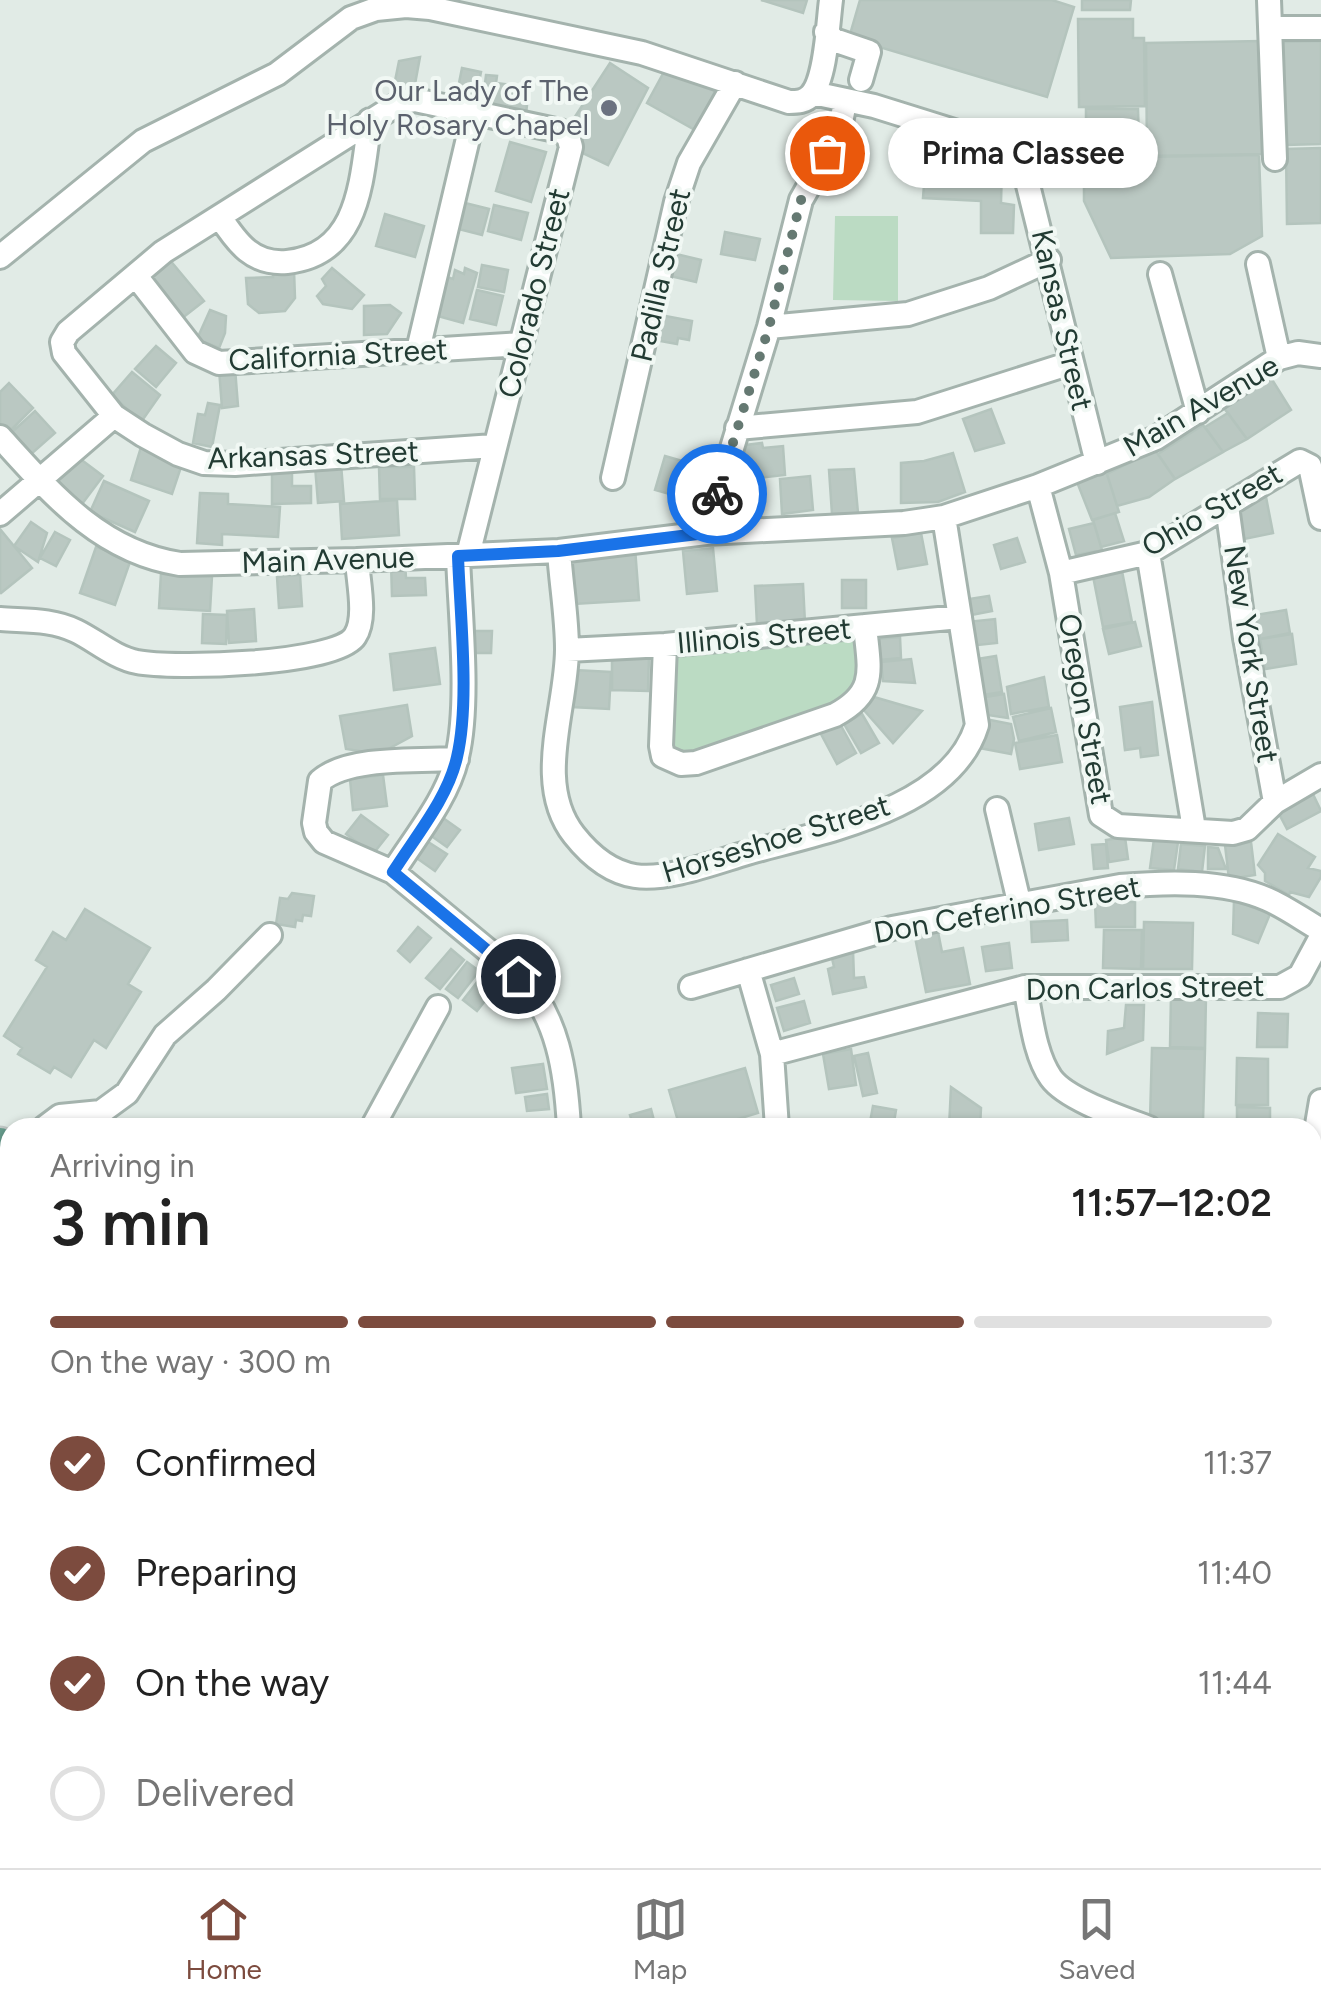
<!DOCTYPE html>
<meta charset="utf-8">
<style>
:root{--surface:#fff;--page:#f2f2f2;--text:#222;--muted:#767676;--line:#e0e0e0;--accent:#7c4b3e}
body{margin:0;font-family:Figtree,sans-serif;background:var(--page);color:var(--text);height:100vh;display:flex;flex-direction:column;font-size:38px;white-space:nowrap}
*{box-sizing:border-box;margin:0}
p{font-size:32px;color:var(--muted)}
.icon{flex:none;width:55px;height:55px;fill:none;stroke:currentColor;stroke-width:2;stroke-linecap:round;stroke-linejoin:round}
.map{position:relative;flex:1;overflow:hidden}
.side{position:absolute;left:0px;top:1118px;width:1322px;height:752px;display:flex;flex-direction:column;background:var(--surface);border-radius:30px 30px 0 0;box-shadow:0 2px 8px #0004}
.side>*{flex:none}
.pin{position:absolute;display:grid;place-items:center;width:85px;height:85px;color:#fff;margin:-42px;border:5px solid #fff;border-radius:50%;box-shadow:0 2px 10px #0007}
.courier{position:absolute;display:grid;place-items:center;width:100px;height:100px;margin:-50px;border:8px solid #1a73e8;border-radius:50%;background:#fff;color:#222;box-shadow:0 2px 12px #0007}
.bubble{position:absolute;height:70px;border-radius:35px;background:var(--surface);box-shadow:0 2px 8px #0004;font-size:32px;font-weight:600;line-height:70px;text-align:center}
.overview em{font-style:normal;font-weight:600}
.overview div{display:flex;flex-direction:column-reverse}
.overview{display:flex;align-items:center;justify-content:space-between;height:170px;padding:0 50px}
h1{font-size:65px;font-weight:600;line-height:75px}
.bar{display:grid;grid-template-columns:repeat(4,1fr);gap:15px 10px;align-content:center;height:120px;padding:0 50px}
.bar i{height:12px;border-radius:8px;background:var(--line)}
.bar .active{background:var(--accent)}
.bar p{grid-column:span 4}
ol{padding:0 50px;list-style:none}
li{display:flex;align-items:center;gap:30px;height:110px}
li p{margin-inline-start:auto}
li .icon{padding:10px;border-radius:50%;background:var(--accent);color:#fff;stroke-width:4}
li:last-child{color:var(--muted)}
li i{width:55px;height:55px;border:5px solid var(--line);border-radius:50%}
.tabs{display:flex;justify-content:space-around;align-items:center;height:140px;border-top:2px solid var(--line);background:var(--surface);font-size:28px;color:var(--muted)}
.tabs a{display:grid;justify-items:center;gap:5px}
.tabs .active{color:var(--accent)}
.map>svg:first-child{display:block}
.green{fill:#bbdbc3}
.building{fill:#bac8c2;stroke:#b4c4bd;stroke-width:2.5}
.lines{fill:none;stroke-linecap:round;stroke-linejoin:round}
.minor-casing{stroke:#a4b3ad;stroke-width:28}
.major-casing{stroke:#c1c8c6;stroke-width:35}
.minor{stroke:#fff;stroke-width:22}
.major{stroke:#689e8e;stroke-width:30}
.done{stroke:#657972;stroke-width:10;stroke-dasharray:0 18}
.route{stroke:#1a73e8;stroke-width:12}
.worship-dot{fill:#6b7280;stroke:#f1f8f4;stroke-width:4}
.labels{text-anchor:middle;stroke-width:8;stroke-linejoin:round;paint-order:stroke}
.worship-label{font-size:30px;fill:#5b616d;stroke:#f1f8f4;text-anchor:end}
.street-label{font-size:30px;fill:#223b33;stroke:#f1f8f4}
</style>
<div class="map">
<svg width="1321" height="1868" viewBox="0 0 1321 1868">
<rect width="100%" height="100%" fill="#e1ebe6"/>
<path class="green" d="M835,216h63v85l-65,-1z
M863,630l4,41 -34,42 -159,45 -11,-13 5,-98z"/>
<path class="building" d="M761,0h46l-4,13z
M860,0h192l22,7 -27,90 -198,-59z
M1082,0h49l-1,10h-48z
M1078,19h55v19h11l1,68 -66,1z
M1262,41l2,113 -117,2 -1,-113z
M1321,41v103l-35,1 -5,-103z
M420,57l-7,38 -20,-4 6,-30z
M610,63l38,25 -40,77 -32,-15 5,-12 -14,-9z
M462,68l19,4 -7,35 -19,-4z
M665,70l52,17 -22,43 -48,-27z
M486,75l11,1 -1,7 33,4 -3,27 -44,-5z
M1086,109h52l1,31 -53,1z
M510,142l36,10 -15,50 -35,-11z
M927,145l36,4 1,16 38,2 -1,36 13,2 -1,28h-32v-32l-58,-3z
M1321,148v75l-34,1 -1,-75z
M1259,155l3,81 -32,18 -119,4 -27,-57v-43z
M457,201l32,8 -7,26 -31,-8z
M494,205l34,8 -7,27 -33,-9z
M385,214l39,12 -9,31 -39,-11z
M725,232l35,7 -5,21 -34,-6z
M672,253l29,7 -5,22 -30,-7z
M169,259l35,42 -23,18 -34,-41z
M273,264l21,6 1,28 -10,13 -26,2 -11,-9 -2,-26 27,-1z
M482,265l26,5 -4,22 -26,-5z
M332,268l32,27 -12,14 -29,-5 -6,-8 9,-10 -4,-7z
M465,268l12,5 -14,50 -33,-9 11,-39 12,4 2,-9 9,4z
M477,290l26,6 -7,29 -26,-6z
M390,305l11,8 -14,21 -23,1v-29z
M210,310l16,6 -1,17 -6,15 -22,-9z
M660,315l32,6 -3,19 -11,-2 -1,6 -22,-4z
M156,346l20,17 -20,24 -21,-18z
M235,368l3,38 -16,2 -3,-39z
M132,372l28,23 -19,27 -29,-27z
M1271,378l20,32 -44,29 -23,-31z
M9,383l24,25 -22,22 -4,-4 -4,3 -3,-2v-35z
M208,403l12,2 -8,42 -19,-4 5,-29 7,1z
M991,409l13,34 -29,8 -12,-32z
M35,411l20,22 -25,22 -19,-22z
M1228,413l19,26 -24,13 -18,-25z
M1203,425l20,27 -48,27 -17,-25z
M762,443l1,5 20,-2 2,29 -54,6 7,-35z
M141,447l42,14 -11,33 -41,-14z
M1155,450l20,29 -26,18 -32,9 -10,-32z
M71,452l32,24 -21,28 -32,-24z
M953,453l12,39 -27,10 -37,1v-40l23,-2z
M665,456l35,10 -9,34 -36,-10z
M341,464l3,37 -26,2 -3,-37z
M379,467h35l1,32h-35z
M854,469l4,44 -26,1 -3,-44z
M1106,471l13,41 -27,8 -15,-38z
M272,472h20v14h19v17l-39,1z
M810,476l3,34 -31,4 -2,-35z
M104,481l45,20 -14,31 -45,-20z
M200,493l28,1v10l52,3 -2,30 -56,-3v11l-25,-2z
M1266,497l7,36 -34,7 -3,-15 5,-2 -4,-19z
M397,500l2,35 -57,4 -2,-35z
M1115,513l9,28 -23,6 -8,-27z
M31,522l16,11 -9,29 -24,-16z
M1094,523l8,27 -26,5 -7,-26z
M0,529l32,39 -31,25 -1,-1z
M55,532l15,8 -14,26 -16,-8z
M921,533l6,31 -29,5 -6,-31z
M1017,538l8,24 -24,7 -7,-24z
M96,547l35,12 -16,46 -35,-12z
M635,548l4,52 -65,4 -4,-52z
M713,548l4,43 -30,3 -4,-43z
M405,562l1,16h19l1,17 -34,1 -1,-33z
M1121,566l11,56 -29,5 -11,-56z
M161,573l51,3 -2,35 -51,-3z
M300,575l2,31 -23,2 -2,-31z
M842,580h24v28h-24z
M803,584l2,39 -48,2 -2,-39z
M989,596l3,15 -26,5 -3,-16z
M254,609l2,32 -27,2 -2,-32z
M1286,610l4,23 -30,6 -4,-24z
M203,614l24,1 -1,29 -24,-1z
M995,619l2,24 -28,3 -3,-24z
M1135,622l6,24 -32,8 -6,-25z
M468,631h24l-1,22h-24z
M1292,634l4,30 -31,5 -5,-30z
M900,637l1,21 -22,2 -2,-21z
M435,648l5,36 -46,6 -4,-36z
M612,656l37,1 -1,34 -36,-1z
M996,656l6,36 -25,4 -6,-36z
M911,659l4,24 -32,-2 -2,-19z
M574,670l37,2 -2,37 -37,-2z
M1044,677l5,30 -38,7 -4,-27z
M1004,694l4,24 -27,-4 -2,-16z
M874,697l48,14 -29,32 -30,-34z
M1152,702l6,53 -17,2 -1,-9 -15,2 -5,-43z
M407,705l5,31 -33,18 -33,-5 -6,-33z
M1051,708l5,24 -37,9 -6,-24z
M862,714l17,29 -18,10 -17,-29z
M980,718l31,6 3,15 -3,15 -37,-7z
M840,724l16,29 -19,11 -16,-30z
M1057,735l5,27 -42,7 -5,-26z
M383,775l4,31 -34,4 -3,-31z
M1311,790l10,21 -34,18 -11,-21z
M436,813l24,17 -13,17 -24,-17z
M361,815l27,20 -15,19 -27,-20z
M1069,818l5,26 -35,6 -4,-26z
M1278,834l37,23 -7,11 13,3v6l-12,20 -19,-5 -1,3 -24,-14v-8l-7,-8z
M1125,837l3,22 -19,3 -3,-22z
M422,838l25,16 -12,17 -24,-17z
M1154,839l24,3 -4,28 -24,-2z
M1251,842l4,33 -26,4 -4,-34z
M1106,844l2,24 -14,1 -2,-24z
M1181,844l24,2 -3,26 -24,-3z
M1208,847l10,1 8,21h-18z
M292,893l22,3 -3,20 -8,-1 -1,6 -6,-1 -1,7 -19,-3 4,-26 8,1z
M1234,900l36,14 -12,29 -25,-9z
M1095,902h40v25h-39z
M85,909l65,39 -22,36 13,8 -35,56 -12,-8 -23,37 -17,-10 -4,6 -32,-19 4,-6 -18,-12 43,-69 -11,-7 17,-28 13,8z
M1067,920l1,20 -36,2 -1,-20z
M1144,922l49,1 -1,46h-49z
M418,927l13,11 -21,24 -12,-11z
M1104,930h38l-1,39 -38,-1z
M938,932l4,20 21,-4 7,36 -44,8 -11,-55z
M1009,943l3,25 -26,3 -4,-24z
M451,949l13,11 -24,29 -14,-11z
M853,950l1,28 10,-1 2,10 -33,7 -5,-25 6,-2 -3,-13z
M467,962l12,9 -21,27 -12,-9z
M485,972l14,11 -22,28 -14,-11z
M794,978l5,16 -23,7 -5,-16z
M1171,995l35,1 -1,52 -35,-1z
M804,1001l6,22 -26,8 -7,-23z
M1126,1005h18l-1,35 -36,14 1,-23 16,-3z
M1258,1013l30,1 -1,33h-30z
M1152,1048l53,1 -2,73 -53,-1z
M851,1049l5,36 -27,4 -6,-35z
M868,1053l9,40 -14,3 -9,-40z
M1237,1058l31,1v46h-32z
M543,1064l4,25 -31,4 -4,-25z
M745,1068l13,45 -50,15h-28l-11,-38z
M951,1087l30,21 -1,20h-31z
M547,1094l2,15 -22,2 -2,-14z
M873,1106l23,4 -3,18h-24z
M1237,1107l33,1v20h-33z
M651,1109l5,19h-22l-4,-13z
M0,1159l10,5v70l-10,-5z
M1321,1590v81l-9,5v-81z
M10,1776v84h91l2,8h-103v-89z
M1317,1838l4,4v26h-13l-7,-8h11v-17z
M126,1860h62l2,8h-63z
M652,1860h70l16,6 -67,2z"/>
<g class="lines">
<g class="minor-casing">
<path id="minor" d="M1269,0l6,159
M1271,28h50
M826,32l8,8 35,12 -8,28
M813,93l61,13 141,44 6,7 76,306
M220,217c17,26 33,48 67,45 74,-8 74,-83 83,-142
M0,257l143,-116 134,-67 74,-56 25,-9 30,-3 24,2 212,45 147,49c8,0 16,0 22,-7 15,-16 17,-73 20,-95
M1258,264l21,94
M1160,274l38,138
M136,276l59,76 24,11 302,-19
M769,327l139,-13 81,-26 60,-28
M418,350l56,-237
M737,428l180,-16 154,-49
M0,437c51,56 100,115 180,127l177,-4 202,-9 147,-18 198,-10 40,-6 94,-31 118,-48 123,-80 19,-5 23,3
M613,478l63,-276 13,-39 46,-80
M1038,486l23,87 40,242 17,11 115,7 14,-4 28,-27 46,-27
M1227,506l18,132 30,164
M0,514l114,-98
M706,533l63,-206 32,-127 38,-67 6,-31
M559,551c2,32 8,66 8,98 0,59 -34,134 7,186 15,19 36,37 61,41 32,5 81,-14 112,-23 74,-21 204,-43 230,-128l-33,-208
M1148,553l46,276
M468,555l103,-408 -3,-11 -8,-5 -145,-31 -14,2 -238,150 -95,80 -6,10 2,11 50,63 29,19 35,19 26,9 31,1 259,-18
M1061,573l87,-20 152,-92 10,5 11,52
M0,619c25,2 52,0 76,12 19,9 39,27 61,31 34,7 200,3 218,-26 12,-18 3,-55 2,-76
M665,645l-4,101 2,10 18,8 15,-1 139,-48c43,-23 34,-46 30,-89
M567,650l98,-5 295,-28
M457,759c-37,2 -109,-3 -137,22l-6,42 2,9 8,10 69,30 126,104c39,40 47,96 50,152
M997,809l22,93
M393,872c22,-35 55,-74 64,-115 13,-54 3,-143 1,-201
M748,970l24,84 5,74
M691,987l201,-59 228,-42c47,-4 103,-6 147,13 19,8 36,21 54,31
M1025,987c6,28 9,67 26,91 16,22 72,40 98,50
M772,1054l253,-67h255l20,-11 21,-39
M44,1128l16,-12 41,-4 26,-19 38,-58 51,-45 54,-55
M372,1128l66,-121
M1312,1154l9,-53
M0,1359l10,-11
M1312,1418l9,-19
M1312,1484l8,23
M0,1677l10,1
M205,1860l3,8
M548,1860l3,8
M461,1868l15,-8
M1192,1868l6,-8"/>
</g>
<g class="major-casing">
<path id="major" d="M0,1143l10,6
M1312,1823l9,6"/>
</g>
<use href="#minor" class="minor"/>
<use href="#major" class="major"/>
</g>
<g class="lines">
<path class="done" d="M717,494l52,-167 32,-127 26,-47"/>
<path class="route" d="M518,976l-125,-104c22,-35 55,-74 64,-115 13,-54 3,-143 1,-201l100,-5 148,-18 11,-39"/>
</g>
<circle class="worship-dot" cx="609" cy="108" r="10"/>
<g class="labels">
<g class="worship-label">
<text x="589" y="101">Our Lady of The<tspan x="589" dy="34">Holy Rosary Chapel</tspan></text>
</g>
<g class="street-label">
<text transform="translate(661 275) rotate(-77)" y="10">Padilla Street</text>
<text transform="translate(534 293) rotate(-76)" y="10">Colorado Street</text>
<text transform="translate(1062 320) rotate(77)" y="10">Kansas Street</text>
<text transform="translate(338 355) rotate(-3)" y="10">California Street</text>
<text transform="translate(1201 406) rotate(-30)" y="10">Main Avenue</text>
<text transform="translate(313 455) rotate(-2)" y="10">Arkansas Street</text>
<text transform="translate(1212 510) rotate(-30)" y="10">Ohio Street</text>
<text transform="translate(328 560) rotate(-2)" y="10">Main Avenue</text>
<text transform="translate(764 636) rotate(-5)" y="10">Illinois Street</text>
<text transform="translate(1251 654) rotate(81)" y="10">New York Street</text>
<text transform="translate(1085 709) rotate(80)" y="10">Oregon Street</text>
<text transform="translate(776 839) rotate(-17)" y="10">Horseshoe Street</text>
<text transform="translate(1007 910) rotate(-10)" y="10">Don Ceferino Street</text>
<text transform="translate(1145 988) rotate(-1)" y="10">Don Carlos Street</text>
</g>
</g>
</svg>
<div class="pin" style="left:827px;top:153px;background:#ea580c"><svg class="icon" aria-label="bag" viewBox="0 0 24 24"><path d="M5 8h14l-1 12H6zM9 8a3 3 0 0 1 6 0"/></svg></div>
<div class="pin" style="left:518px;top:976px;background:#1f2937"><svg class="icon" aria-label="home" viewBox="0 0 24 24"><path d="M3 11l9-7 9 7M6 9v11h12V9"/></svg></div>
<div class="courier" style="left:717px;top:494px"><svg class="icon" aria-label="bike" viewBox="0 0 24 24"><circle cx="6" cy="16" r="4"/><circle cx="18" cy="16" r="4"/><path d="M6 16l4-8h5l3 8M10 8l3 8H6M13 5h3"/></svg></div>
<div class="bubble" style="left:888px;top:118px;width:270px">Prima Classee</div>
<section class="side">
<div class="overview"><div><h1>3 min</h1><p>Arriving in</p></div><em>11:57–12:02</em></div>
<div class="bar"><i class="active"></i><i class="active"></i><i class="active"></i><i></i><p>On the way · 300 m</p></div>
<ol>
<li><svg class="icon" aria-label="check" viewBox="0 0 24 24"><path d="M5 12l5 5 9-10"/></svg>Confirmed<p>11:37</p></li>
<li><svg class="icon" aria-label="check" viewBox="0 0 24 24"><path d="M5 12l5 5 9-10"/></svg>Preparing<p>11:40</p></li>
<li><svg class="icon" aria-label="check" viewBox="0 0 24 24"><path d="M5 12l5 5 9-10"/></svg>On the way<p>11:44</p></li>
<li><i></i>Delivered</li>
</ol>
</section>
</div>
<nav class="tabs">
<a class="active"><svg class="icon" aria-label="home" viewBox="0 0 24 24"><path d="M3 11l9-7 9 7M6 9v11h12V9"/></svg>Home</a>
<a><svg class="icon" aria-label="map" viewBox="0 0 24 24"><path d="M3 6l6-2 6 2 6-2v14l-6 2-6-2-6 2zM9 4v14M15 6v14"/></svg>Map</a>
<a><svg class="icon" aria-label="saved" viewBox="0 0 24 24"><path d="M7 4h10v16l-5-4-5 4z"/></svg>Saved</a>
</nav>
